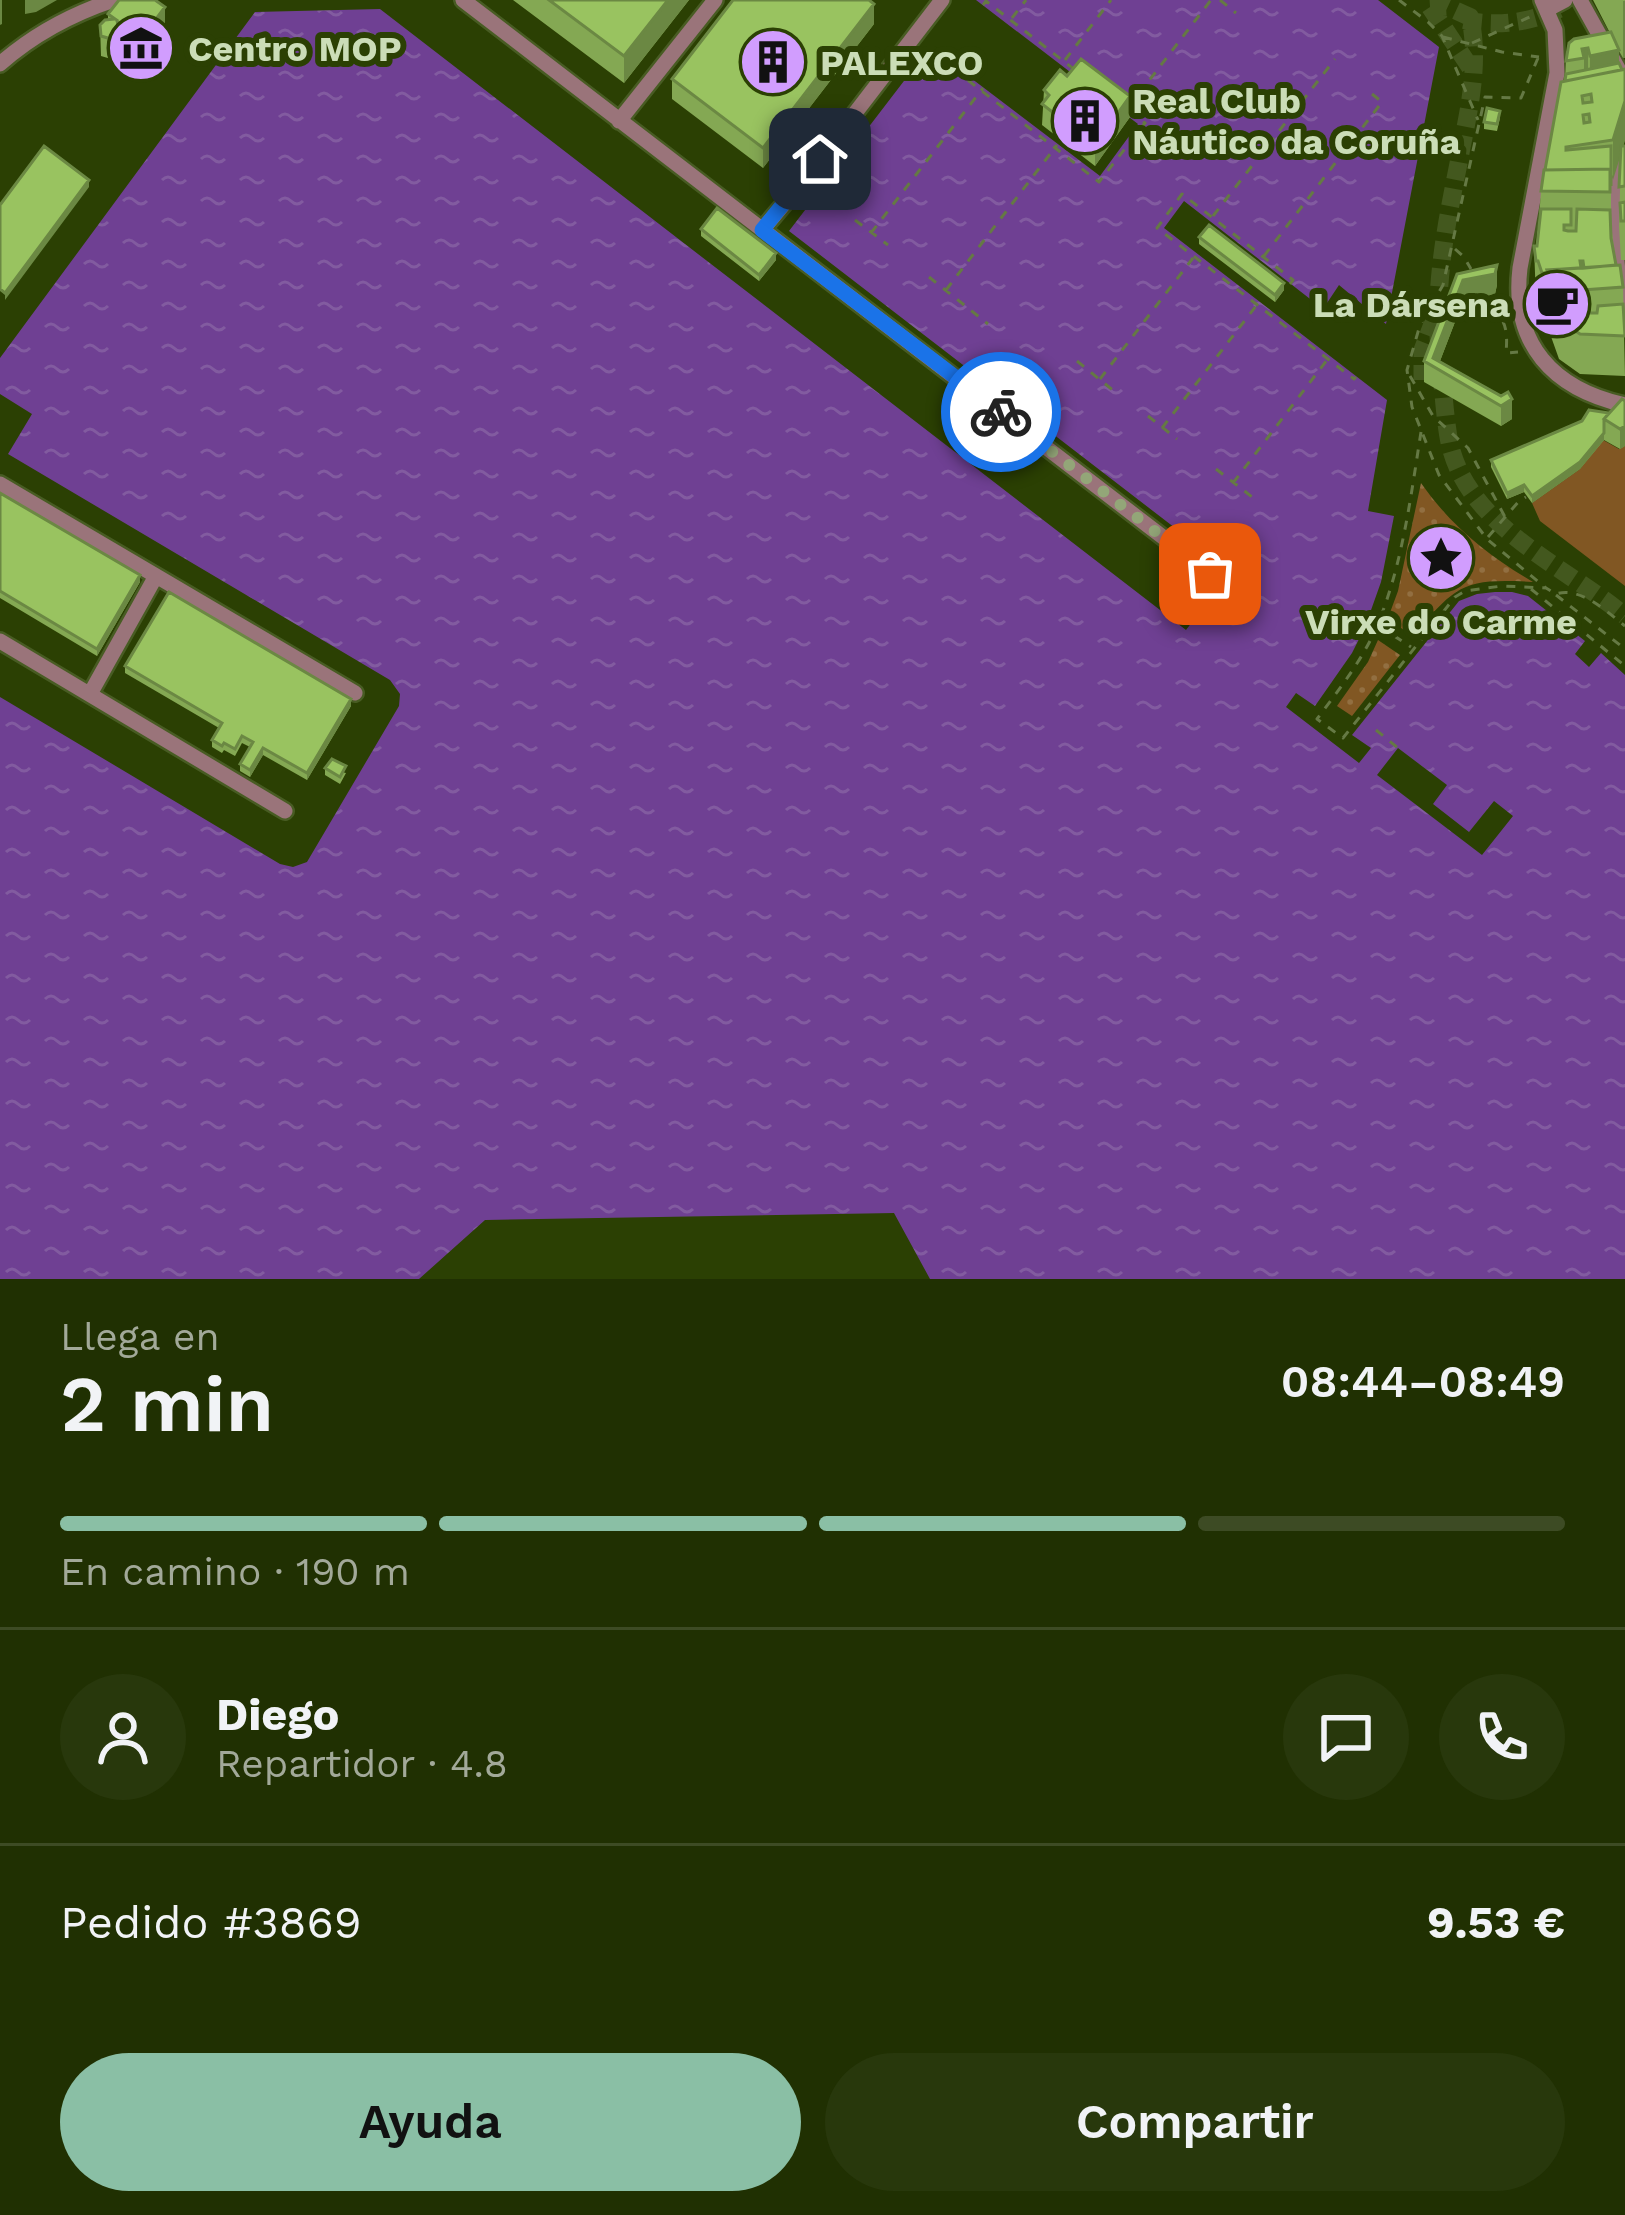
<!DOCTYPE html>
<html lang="es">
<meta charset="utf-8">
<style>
:root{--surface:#203002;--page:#28380c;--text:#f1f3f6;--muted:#a2a999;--line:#3d4b24;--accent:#8abfa5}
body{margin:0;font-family:"Work Sans",sans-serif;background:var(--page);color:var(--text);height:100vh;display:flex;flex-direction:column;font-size:45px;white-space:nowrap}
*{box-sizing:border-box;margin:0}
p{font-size:39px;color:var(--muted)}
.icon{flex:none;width:66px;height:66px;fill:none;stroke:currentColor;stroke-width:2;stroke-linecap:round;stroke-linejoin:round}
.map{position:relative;height:1279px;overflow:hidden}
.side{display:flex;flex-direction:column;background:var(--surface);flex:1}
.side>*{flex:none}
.pin{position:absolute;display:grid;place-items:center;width:102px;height:102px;color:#fff;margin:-51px;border-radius:24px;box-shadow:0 6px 18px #0006}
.courier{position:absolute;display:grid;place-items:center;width:120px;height:120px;margin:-60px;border:9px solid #1a73e8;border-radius:50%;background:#fff;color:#222;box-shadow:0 3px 15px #0007}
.headline em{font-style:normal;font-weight:600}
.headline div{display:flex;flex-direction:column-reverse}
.headline{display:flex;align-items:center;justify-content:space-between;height:204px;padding:0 60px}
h1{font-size:78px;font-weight:600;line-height:90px}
.bar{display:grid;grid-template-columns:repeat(4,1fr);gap:18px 12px;align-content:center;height:144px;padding:0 60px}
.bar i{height:15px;border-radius:9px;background:var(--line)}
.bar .active{background:var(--accent)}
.bar p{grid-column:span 4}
.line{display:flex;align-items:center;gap:30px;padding:0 60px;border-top:3px solid var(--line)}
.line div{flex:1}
.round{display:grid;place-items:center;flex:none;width:126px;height:126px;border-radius:63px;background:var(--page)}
.cta{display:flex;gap:24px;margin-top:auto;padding:24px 60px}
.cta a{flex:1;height:138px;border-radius:72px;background:var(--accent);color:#111;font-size:48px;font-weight:600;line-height:138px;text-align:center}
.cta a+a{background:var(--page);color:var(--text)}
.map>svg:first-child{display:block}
.green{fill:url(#green-dots)}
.pitch{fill:#815723}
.water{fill:url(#water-ripples)}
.pier{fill:#2b4003}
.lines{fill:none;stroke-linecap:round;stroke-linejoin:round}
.minor-tunnel{stroke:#43581e;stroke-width:15;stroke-dasharray:15 8;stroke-linecap:butt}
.major-tunnel{stroke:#43581e;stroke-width:18;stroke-dasharray:18 9;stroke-linecap:butt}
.minor-casing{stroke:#485c23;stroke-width:20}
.path{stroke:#657944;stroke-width:3;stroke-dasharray:9 9;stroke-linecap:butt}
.minor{stroke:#9a747a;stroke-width:15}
.wall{fill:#84a853}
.shaded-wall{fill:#6b8843}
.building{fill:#99c360;stroke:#6b8843;stroke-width:3;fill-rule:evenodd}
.done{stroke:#93a678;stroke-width:12;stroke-dasharray:0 21.6}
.route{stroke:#1a73e8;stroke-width:15}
.labels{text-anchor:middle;stroke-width:12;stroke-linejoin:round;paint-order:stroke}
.poi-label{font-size:36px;font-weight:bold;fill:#cbddb7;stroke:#2b4003;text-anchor:start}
</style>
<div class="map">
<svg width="1625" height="1279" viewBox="0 0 1625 1279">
<defs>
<pattern id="green-dots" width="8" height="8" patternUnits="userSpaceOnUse" patternTransform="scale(3)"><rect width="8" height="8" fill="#815723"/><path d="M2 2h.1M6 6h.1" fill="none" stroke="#926f41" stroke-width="1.8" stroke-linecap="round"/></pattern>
<pattern id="water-ripples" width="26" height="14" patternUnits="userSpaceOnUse" patternTransform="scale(3)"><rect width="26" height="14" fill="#6f4093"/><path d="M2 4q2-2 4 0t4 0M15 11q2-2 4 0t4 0" fill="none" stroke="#825ba0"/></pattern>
</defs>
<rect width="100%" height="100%" fill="#2b4003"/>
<path class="green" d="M1421,483c30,43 66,72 112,99 -69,-4 -77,2 -120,55l-25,-19 10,-27z
M1378,640l22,15 -48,61 -15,-10 31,-44z"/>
<path class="pitch" d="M1603,440l16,9 6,-3v140l-85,-65 -8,-18 48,-34z"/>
<path class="water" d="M976,0h402l61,47 -53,277 -47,-39 -16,24 -139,-108 -20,27 223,172 -19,111 26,5 -13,66 -16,45 -13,26 -37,53 -19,-13 -10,14 73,56 12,-15 -19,-13 107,-134 18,-7 18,-2h17l16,4 57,45 -10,13 14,13 12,-14 24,22v604h-695l-36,-66 -409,7 -66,59h-419v-582l280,167 13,3 14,-5 92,-156 1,-12 -10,-14 -382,-226 24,-40 -32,-20v-36l255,-346 125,-3 806,621 45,-59 -442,-340 141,-184 170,129 38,-52z"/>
<path class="pier" d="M1398,748l49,37 -14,19 36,28 25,-31 19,15 -31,39 -105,-80z"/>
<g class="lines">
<path class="minor-tunnel" d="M1421,380v-30l16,-42"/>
<path class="major-tunnel" d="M1430,7l16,-1 24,11c11,49 -3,100 -12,149 -12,59 -23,117 -19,178
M1430,7l44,66
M1464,20c33,7 64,3 95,-11
M1441,371c3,24 4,50 9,74 20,83 115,121 175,171"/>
<g class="minor-casing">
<path id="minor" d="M463,0l748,574
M1542,0l13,30 2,43 -37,195c-9,76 33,121 105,137
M1580,0l45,81
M1548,9l17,-9
M0,64c34,-30 72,-50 114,-64
M619,121l96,-121
M1625,159c-18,53 -8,108 0,163
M762,230l34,-40 146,-190
M0,484l355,209
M0,641l285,170
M90,694l66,-118"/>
</g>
<path class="path" d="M1220,0l16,13
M1399,0l29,22 14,14 36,84
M983,5l3,-4 89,69
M1012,18l14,-18
M1443,37l59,15 37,5
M1472,43l62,-28
M1538,58l-17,40 -36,-1 -42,188 -23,40 -13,45 5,37 27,68 48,64 59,49
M1065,60l46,-60
M958,69l-2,2 143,111 46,-59 -15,-11
M1128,108l83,-108
M1213,216l122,-157
M855,220l33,25
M871,233l112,-145
M1455,249l9,8 7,12
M1264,256l118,-154 -10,-8
M929,277l59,47
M1290,284l3,-4 -111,-86 -25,34 197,151 2,-2
M946,290l111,-145
M1478,296c23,20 31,23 28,57l12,-1
M1077,361l38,31
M1410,376l23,40 35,32 37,69
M1100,379l93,-121
M1148,416l29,23
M1162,428l94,-122
M1421,432c-11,69 -20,146 -51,209 -14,27 -35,54 -53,78l26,19 112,-141 10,-6 37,-5 44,2 10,6c24,-8 50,17 69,32
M1216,469l40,31
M1233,483l94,-123
M1488,537l31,-36 7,-4
M1531,589l94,77
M1556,595l69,54
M1379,626l32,21
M1376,730l22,18"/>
<use href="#minor" class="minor"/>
</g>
<path class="wall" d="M513,0h176l-65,83z
M1593,0h32l-2,58 -4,-7v12l3,7 3,-1 -2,77h2v114h-4l-2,-34 2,-72 -10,26v44l5,41 7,22 2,89 -45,-2 -21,-15 -21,-59h-2l-2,-54h3l4,-55 24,-110 1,-20 44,-28z
M108,14l57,13 -24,32 -1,-1v8l-6,8h-10l-5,-5 -1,-8 -17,-5 -1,-31 8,-5z
M874,24l-111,144 -91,-69v-20z
M1044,90l86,27 -35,49 -53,-41z
M1500,118l-3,13 -13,-2v-7z
M701,229l75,31 -17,21 -58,-45z
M1199,237l85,53 -9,12 -76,-58z
M1457,274l40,11 -2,9 -32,7 -23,60 61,35 11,23 -11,7 -77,-44v-21z
M1625,401v45l-5,3 -16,-9 -24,29 -48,34 -8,-11 -17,7 -16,-32v-7l118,-47z
M0,493l140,89 -43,74 -97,-58z
M125,666l226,40 -44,74 -44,-25 -13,22 -10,-6v-7l10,-17 -8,-4 -7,13 -11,-6 -2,3 -10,-6v-7l7,-12 -94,-55z
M325,768l21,5 -6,11 -15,-9z"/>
<path class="shaded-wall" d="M0,0h2v24l-2,1z
M25,0h32l-21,12 -11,2z
M668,0h21l-65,83v-27z
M1623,1h2v57h-2z
M874,4v20l-111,144v-20z
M165,7v20l-24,32v-20z
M140,46v20l-6,8v-20z
M1588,48v39l-4,1v-30l-2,-9z
M1619,50v33l-29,5v-32z
M1130,96v21l-35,49v-21z
M1625,101v40l-12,39v-40z
M89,180v7l-84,113v-7z
M776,253v7l-17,21v-6z
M1497,265v20l-2,9 -32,7 -26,68 -4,-11 30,-78z
M1284,283v7l-9,12v-7z
M1512,399v20l-11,7v-20z
M1625,426v20l-5,3v-20z
M1604,433v7l-24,29 -48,34v-7z
M1524,485v7l-17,7v-6z
M140,575v7l-43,74v-7z
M351,699v7l-44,74v-7z
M263,748v7l-13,22v-7z"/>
<path class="building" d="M119,0h36l10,7 -24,32 -2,-2 1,9 -6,8h-10l-5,-5 -1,-8 -17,-5 -1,-11 5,-5 10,-1 -7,-5zM117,21l18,13 -14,-1z
M549,0h119l-44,56z
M733,0h136l5,4 -111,144 -91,-69z
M1611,32l8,18 -29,6 -2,-8 -6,1 2,9 -18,3 3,-18 5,-4z
M1081,59l49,37 -35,49 -53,-41 7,-9 -5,-5 16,-20 7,6z
M1619,63l3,7 -57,11 1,-7z
M1625,69v32l-12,39 -47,7v3l45,-4v40l-1,-17 -65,1 16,-88zM1591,94l1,8 -9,1 -1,-7zM1589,114l1,8 -6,1 -1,-8z
M1487,108l13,3 -3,13 -13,-2z
M44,146l45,34 -84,113 -5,-4v-84z
M1621,146h4v40l-6,1z
M1610,169v23l-69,-1 3,-21z
M1625,202v19h-4l-1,-18z
M717,208l59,45 -17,22 -58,-46z
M1541,209h30v16h-7v5l4,1h8l1,-22 33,1 1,28 5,27 -32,3 -1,-7h-3l1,7 -34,2 1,3h-6l-4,-12h-2l-2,-15h3z
M1209,225l75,58 -9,12 -76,-58z
M1497,265l-2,9 -32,6 -30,78 68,38 7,-4 4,7 -11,7 -77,-45 33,-87z
M1620,265l3,22 -68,5 -8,-22z
M1623,304l2,32 -45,-2 -21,-14 -4,-10 25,-2 7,5h10l1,-7z
M1622,399l3,2v25l-5,3 -16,-10z
M1589,410l20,3 -5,6v14l-24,29 -48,34 -8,-11 -17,8 -16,-33 91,-39z
M0,493l140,82 -43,74 -97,-58z
M169,592l182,107 -44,74 -44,-25 -13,22 -10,-6 13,-22 -11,-6 -7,13 -11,-6 -2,3 -10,-6 10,-17 -97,-57z
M332,759l14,7 -6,11 -15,-9z"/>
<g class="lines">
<path class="done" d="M1001,412l209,162"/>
<path class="route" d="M820,159l-58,71 239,182"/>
</g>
<defs>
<g id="museum-disc" transform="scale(3.45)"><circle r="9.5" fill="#d19dfe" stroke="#2b4003"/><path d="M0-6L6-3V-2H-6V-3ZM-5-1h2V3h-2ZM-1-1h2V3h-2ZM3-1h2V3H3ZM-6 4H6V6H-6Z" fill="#111"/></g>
<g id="building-disc" transform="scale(3.45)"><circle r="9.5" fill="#d19dfe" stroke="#2b4003"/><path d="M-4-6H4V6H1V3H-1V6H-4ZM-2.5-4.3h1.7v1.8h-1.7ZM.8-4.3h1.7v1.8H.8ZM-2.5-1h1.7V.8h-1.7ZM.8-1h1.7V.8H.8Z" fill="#111"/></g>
<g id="cafe-disc" transform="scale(3.45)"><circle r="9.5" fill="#d19dfe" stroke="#2b4003"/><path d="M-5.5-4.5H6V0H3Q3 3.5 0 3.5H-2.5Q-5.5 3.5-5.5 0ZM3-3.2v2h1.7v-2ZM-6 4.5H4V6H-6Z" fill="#111"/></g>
<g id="sight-disc" transform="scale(3.45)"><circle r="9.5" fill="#d19dfe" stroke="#2b4003"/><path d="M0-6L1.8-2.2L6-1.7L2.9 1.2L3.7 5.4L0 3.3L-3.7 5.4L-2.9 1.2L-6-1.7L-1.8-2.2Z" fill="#111"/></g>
</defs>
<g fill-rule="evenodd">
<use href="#museum-disc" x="141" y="48"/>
<use href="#building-disc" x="773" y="62"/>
<use href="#building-disc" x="1085" y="121"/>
<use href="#cafe-disc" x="1557" y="304"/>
<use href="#sight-disc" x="1441" y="558"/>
</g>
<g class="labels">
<g class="poi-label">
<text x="188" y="61">Centro MOP</text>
<text x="820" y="75">PALEXCO</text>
<text x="1132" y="113">Real Club<tspan x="1132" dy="41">Náutico da Coruña</tspan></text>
<text x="1510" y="317" text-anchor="end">La Dársena</text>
<text x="1441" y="634" text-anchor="middle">Virxe do Carme</text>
</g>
</g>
</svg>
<div class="pin" style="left:1210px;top:574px;background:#ea580c"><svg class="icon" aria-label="bag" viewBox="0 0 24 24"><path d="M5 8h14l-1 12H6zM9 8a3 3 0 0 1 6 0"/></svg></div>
<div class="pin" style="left:820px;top:159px;background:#1f2937"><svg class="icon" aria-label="home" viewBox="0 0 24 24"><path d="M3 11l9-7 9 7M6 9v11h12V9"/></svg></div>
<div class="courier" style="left:1001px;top:412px"><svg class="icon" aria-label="bike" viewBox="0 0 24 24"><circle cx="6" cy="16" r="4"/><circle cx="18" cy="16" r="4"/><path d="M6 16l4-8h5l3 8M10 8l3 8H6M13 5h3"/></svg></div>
</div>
<section class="side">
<div class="headline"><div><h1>2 min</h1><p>Llega en</p></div><em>08:44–08:49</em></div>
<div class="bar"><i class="active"></i><i class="active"></i><i class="active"></i><i></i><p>En camino · 190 m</p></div>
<div class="line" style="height:216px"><a class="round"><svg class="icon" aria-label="person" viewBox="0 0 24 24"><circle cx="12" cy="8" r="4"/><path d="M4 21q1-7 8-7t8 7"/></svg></a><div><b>Diego</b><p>Repartidor · 4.8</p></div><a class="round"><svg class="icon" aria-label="chat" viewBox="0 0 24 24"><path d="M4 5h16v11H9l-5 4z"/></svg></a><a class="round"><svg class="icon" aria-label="phone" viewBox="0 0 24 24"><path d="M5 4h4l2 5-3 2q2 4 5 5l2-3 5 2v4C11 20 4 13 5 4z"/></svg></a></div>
<div class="line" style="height:156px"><div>Pedido #3869</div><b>9.53 €</b></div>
<div class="cta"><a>Ayuda</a><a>Compartir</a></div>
</section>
